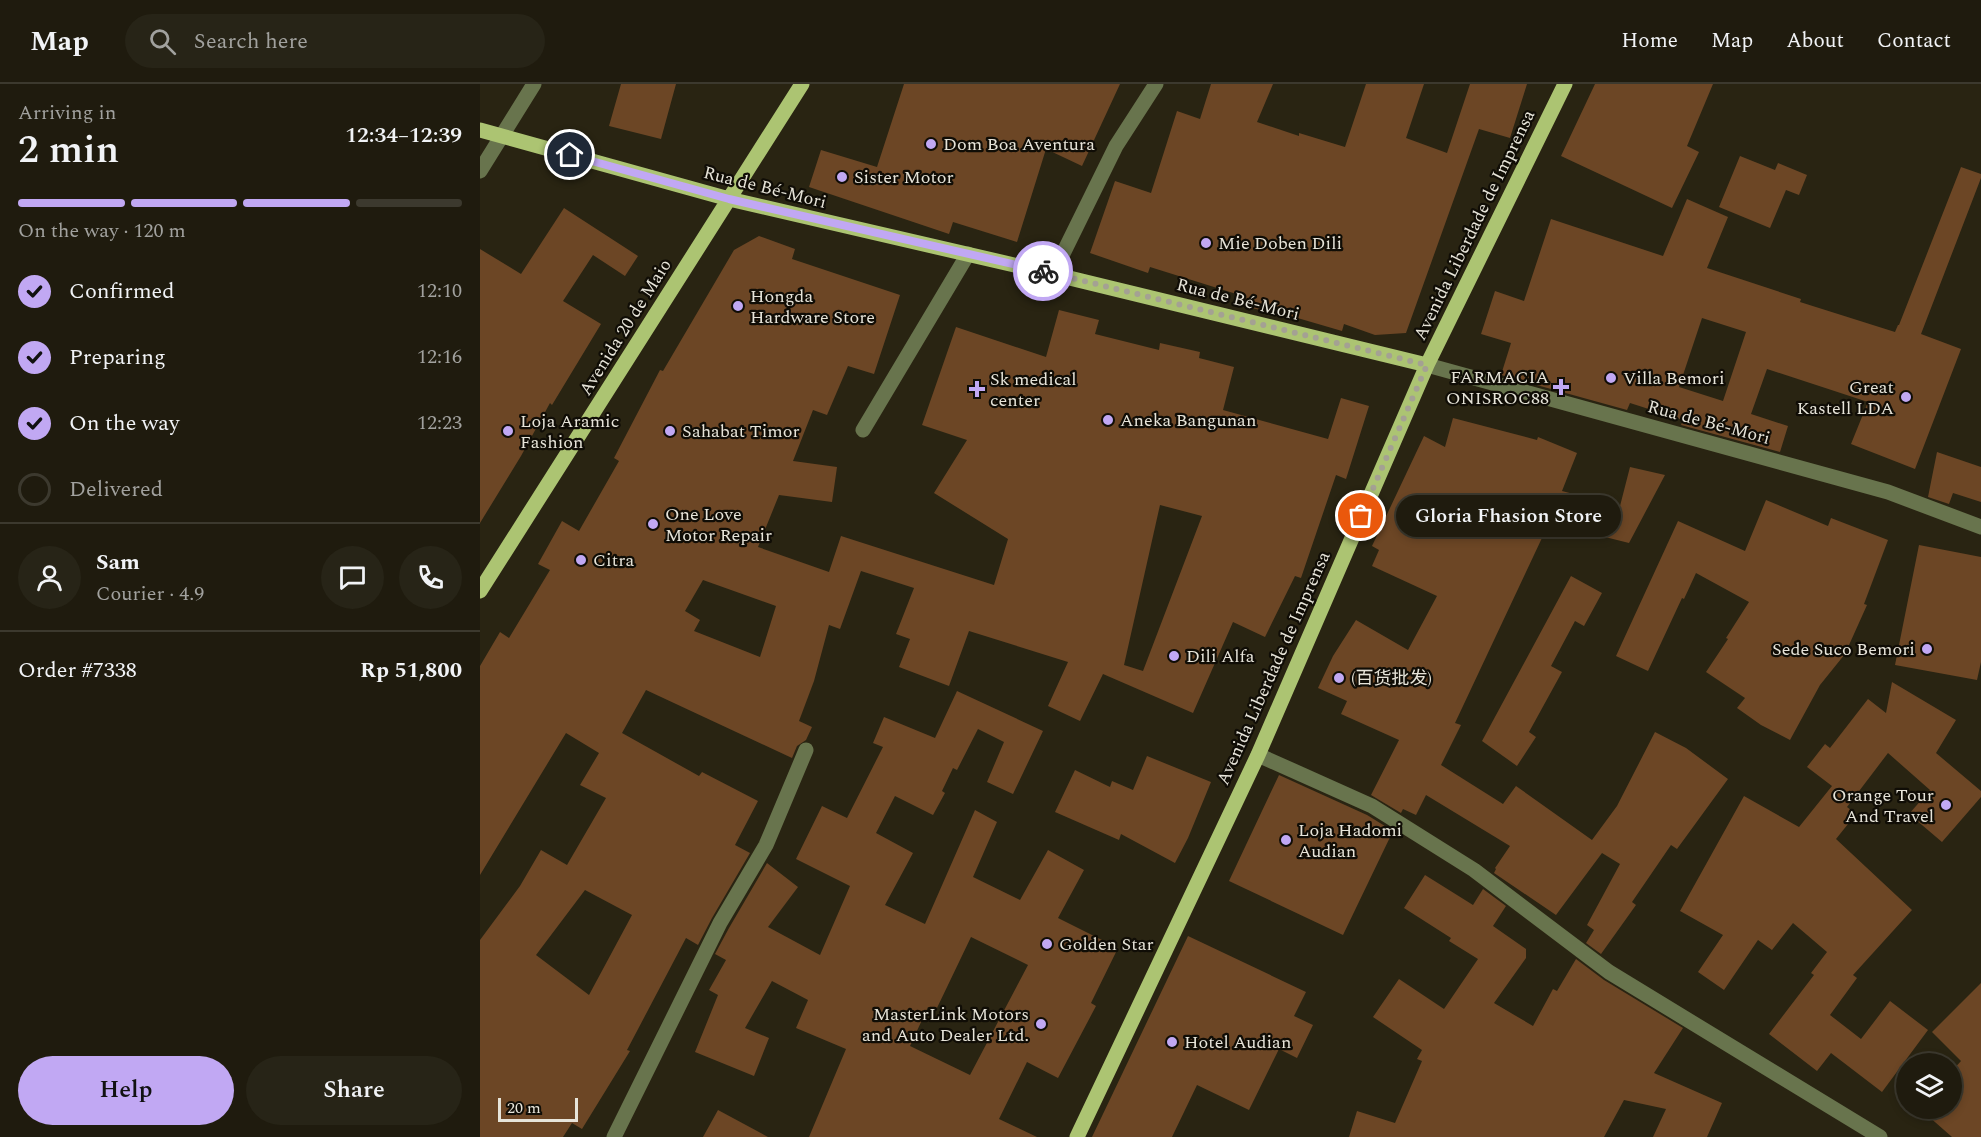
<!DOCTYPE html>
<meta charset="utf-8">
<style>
:root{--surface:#1f1b0e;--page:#272417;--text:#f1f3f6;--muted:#a1a19e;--line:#3c392e;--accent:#c1a8f3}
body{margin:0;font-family:Spectral,"Noto Sans SC",serif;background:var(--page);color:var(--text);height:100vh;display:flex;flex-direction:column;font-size:22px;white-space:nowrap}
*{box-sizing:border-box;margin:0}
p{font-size:20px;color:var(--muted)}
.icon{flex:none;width:33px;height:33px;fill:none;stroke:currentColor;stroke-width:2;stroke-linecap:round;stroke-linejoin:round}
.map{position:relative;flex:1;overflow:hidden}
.panel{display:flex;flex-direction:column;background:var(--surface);width:480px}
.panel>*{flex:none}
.fabs{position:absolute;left:1416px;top:969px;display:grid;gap:12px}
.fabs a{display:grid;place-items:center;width:66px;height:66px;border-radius:50%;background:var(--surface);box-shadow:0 3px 9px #0003,0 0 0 2px var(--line);font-size:30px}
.scale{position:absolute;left:18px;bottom:15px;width:80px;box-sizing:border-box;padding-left:6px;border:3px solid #e7e4d9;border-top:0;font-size:16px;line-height:21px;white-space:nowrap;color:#e7e4d9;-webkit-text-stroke:4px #100d06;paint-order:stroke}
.pin{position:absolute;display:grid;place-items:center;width:51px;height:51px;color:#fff;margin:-26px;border:3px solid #fff;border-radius:50%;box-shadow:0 2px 6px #0007}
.courier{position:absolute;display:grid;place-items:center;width:60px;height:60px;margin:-30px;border:4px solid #c1a8f3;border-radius:50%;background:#fff;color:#222;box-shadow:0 2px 8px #0007}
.bubble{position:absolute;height:42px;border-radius:21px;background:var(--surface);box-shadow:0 3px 9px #0003,0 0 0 2px var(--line);font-size:20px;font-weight:600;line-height:42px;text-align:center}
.headline em{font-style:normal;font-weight:600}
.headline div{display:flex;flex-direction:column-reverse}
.headline{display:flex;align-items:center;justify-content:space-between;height:102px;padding:0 18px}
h1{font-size:39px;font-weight:600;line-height:45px}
.bar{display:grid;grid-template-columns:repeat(4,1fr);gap:9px 6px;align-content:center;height:72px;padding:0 18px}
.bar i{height:8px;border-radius:4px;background:var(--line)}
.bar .selected{background:var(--accent)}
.bar p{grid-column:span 4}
.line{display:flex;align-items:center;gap:15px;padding:0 18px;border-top:2px solid var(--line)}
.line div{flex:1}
.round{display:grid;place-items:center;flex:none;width:63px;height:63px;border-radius:32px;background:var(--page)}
ol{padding:0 18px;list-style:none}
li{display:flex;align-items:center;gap:18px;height:66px}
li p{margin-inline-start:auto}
li .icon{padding:6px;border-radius:50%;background:var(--accent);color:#111;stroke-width:4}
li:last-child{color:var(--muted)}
li i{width:33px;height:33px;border:3px solid var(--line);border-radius:50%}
.button{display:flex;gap:12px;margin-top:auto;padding:12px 18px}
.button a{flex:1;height:69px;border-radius:36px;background:var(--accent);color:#111;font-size:24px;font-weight:600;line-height:69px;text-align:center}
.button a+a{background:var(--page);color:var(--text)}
header{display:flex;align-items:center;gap:36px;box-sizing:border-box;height:84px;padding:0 30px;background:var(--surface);border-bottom:2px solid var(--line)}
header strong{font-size:28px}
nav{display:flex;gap:33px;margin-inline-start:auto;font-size:21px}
.search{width:420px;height:54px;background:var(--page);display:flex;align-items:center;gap:15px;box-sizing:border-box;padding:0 21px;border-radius:33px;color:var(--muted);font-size:22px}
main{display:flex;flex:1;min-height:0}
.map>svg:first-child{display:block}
.building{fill:#6c4625;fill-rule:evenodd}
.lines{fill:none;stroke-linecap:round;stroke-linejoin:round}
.minor{stroke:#68744d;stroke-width:15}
.major{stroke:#acc472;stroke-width:15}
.done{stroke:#a4a193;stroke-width:6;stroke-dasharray:0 10.8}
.route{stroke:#c1a8f3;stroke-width:8}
.poi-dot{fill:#c1a8f3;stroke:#100d06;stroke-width:2}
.labels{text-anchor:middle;stroke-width:4.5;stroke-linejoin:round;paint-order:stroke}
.poi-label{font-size:18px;fill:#e7e4d9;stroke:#100d06;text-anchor:start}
.street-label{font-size:18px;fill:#e7e4d9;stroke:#100d06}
</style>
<header>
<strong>Map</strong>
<div class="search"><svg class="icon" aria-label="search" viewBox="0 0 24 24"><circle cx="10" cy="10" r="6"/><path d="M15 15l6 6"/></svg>Search here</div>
<nav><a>Home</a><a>Map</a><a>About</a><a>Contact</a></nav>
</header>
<main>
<section class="panel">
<div class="headline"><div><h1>2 min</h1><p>Arriving in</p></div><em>12:34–12:39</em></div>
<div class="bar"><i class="selected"></i><i class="selected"></i><i class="selected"></i><i></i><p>On the way · 120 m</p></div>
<ol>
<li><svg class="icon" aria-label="check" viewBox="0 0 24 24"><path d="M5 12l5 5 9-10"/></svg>Confirmed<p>12:10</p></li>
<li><svg class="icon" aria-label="check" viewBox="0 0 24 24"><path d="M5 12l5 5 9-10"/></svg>Preparing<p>12:16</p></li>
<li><svg class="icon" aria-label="check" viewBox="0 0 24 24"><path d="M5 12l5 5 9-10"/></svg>On the way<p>12:23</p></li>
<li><i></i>Delivered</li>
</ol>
<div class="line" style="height:108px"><a class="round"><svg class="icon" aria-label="person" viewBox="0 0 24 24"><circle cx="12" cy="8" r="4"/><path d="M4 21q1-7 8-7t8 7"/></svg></a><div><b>Sam</b><p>Courier · 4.9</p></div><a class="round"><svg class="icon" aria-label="chat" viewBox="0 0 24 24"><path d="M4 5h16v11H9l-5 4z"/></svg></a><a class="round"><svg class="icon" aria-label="phone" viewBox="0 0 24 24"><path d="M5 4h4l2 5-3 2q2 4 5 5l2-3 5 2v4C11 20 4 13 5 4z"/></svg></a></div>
<div class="line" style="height:78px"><div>Order #7338</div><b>Rp 51,800</b></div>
<div class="button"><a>Help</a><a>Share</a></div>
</section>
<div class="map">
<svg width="1501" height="1053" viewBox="0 0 1501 1053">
<rect width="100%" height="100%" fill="#292412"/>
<path class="building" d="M141,0h55l-15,55 -52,-13z
M424,0h216l-38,82 -36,-17 -29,93 -64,-20 -4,12 -140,-47 12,-37 56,17z
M731,0h62l-16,38 42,14v-3l46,14 21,-63h58l-18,54 41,15 23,-69h57l-17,54 -31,-9 -73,204 -31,2 -31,-11 -2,7 -65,-19 -1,2 -32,-8 2,-9 -96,-30 -2,6 -58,-20 25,-72 36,12 26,-82 23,8z
M1115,0h118l-26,62 12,6 -27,56 -111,-52z
M1260,72l35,14 3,-7 29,12 -8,20 -13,-5 -16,38 -51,-21z
M1481,83l20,7v4l-60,156 40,15 -46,120 -64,-25 17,-42 -101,-33 -16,45 37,12 -8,26 -99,-27 2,-5 -53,-17 -3,7 -126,-35 10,-32 -30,-9 14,-43 29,10 27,-82 112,37 24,-57 41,18 -21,51 94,31 -1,3 95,30 3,-7h1zM1222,234l44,14 -23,69 -44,-14z
M84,124l74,48 -13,20 -32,-21 -30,46 38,23 -49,81 -2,-2 -29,53 -41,67v-274l41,25z
M279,152l36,13 -3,10 108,36 -26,79 -26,-8 -21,49 -14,-5 -20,51 44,6 -5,35 -53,-7 -21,52 71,25 12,-36 153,49 14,-46 -74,-46 33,-53 -45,-15 34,-98 90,30 13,-47 40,10 -4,14 64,16 1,-7 40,9 -1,6 35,9 -11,43 105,29 13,-41 28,8 -23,73 -10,-4 -35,103 -6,-2 -30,61 -32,-15 -40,91 -90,-39 -23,47 -32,-15 20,-44 -99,-31 -20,55 -50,-19 11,-28 -14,-5 18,-46 -53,-17 -21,58 -11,-4 -15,56 -15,40 13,6 -6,13 -9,6 -5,12 -146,-68 -24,43 77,43 3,-4 56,29 -23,44 15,8 -38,65 -14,27 -12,-7 -59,112 3,1 -48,78 -10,-6 -9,14h-83v-197l40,-54 21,-36 26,15 39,-67 -26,-13 19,-32 -33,-20 -86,142v-209l20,-34 9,6 41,-68 -12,-6 24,-43 17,10 40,-70 -5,-3 46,-88 3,1 71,-121zM680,421l42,11 -59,155 -19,-6zM223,496l73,26 -16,51 -66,-26 6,-11 -15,-9zM105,806l47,25 -43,80 -53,-40z
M973,334l84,22 1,-3 39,16 -15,38 58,15 10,-39 35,8 -36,68 -80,-20 -94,200 6,2 -20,40 62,39 13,-18 76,54 25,-34 38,-74 31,16 42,31 -51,70 -6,-4 -39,57 4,3 -35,49 -15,-11 8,-13 -7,-5 33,-61 -18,-11 -46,62 -62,-42 2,-4 -1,-1 15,-22 -84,-51 -10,20 -13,-6 -2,4 -30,-18 28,-55 -58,-26 6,-13 -29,-13 15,-32 23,-36 52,30 29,-54 -65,-30 7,-16 -7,-4 52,-110 21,11z
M1457,368l44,15v35l-28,-9 -4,11 -21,-7z
M1286,416l62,26 3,-8 57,22 -24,64 3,1 -22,49 -25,31 -30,55 -29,-15 -24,-17 8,-10 -39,-26 22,-33 -2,-1 23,-36 -53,-29 -12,26 -2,-1 -34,73 -32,-15 62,-135 67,30z
M1439,461l62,12v105l-4,18 -82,-15z
M1091,492l31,17 -18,33 -9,-5 -24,45 11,6 -33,60 7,5 -19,29 -35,-25z
M1412,598l64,38 -20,33 45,38v6l-39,45 -33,-28 21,-24 -42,-37 -41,54 9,7 -20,25 76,71 -59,65 4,3 -27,37 31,24 29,-38 38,29 -46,62 -51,-39 -14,18 -48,-37 45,-59 -3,-2 16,-21 -34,-29 -21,27 -14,-10 -34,50 -26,-18 25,-37 -43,-24 64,-115 55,31 33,-41 -25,-19 18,-23 5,4 38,-49 18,14z
M477,607l86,40 -30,63 -26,-12 17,-40 -26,-13 -21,41 -4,-2 -11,23 3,2 -12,22 -38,-19 -19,37 37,20 -28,52 40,19 50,-114 22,12 -24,55 47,23 28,-50 36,20 -26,48 60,30 -27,55 5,3 -38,72 -31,-16 -28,57 38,18h-228l37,-88 -50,-21 12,-28 -36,-19 -27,47 24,10 -15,38 -59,-24 23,-57 -9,-5 17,-30 -11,-6 14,-26 38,-65 31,24 -30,40 52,28 30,-69 -54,-27 26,-53 25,12 36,-71 -10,-4 11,-26 51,21zM491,853l57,28 -58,110 -60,-29 18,-39 8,3z
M667,672l64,26 -23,56 -13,25 -54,-29 -2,6 -64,-28 20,-42 35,17 2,-6 21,9z
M799,691l88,40 26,16 -50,104 -114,-54z
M945,791l48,30 10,-16 23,17 -13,20 33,23v9l-32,45 39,23 20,-37 4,2 19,-32 28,21 79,48 -29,45 68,30 -15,34h-54l13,-28 -42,-9 -20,37h-255l8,-26 38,12 27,-62 -5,-2 5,-9 -49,-33 26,-38 45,30 34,-50 -29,-18 2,-3 -47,-30z
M708,852l118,56 -12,24 19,9 -16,33 -18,-9 -30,61 -52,-25 -25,52h-80z
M1501,899v154h-29l-33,-29h33v-37l9,-10 -29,-29z
M238,1026l50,27h-65z"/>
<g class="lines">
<path class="minor" d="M0,87l54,-87
M573,190l63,-128 40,-62
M947,281l461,127 93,35
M383,346l105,-176
M778,671l114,51 102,64 135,102 271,165
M134,1053l106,-214 46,-78 40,-95"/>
<path class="major" d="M0,46l249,69 324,75 374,91
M0,507l322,-507
M597,1053l181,-382 169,-390 138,-281"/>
</g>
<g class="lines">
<path class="done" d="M563,187l384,94 -66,151"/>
<path class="route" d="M90,71l159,44 314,72"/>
</g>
<g class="poi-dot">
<circle cx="451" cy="60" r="6"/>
<circle cx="362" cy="93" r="6"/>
<circle cx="726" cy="159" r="6"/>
<circle cx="258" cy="222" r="6"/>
<circle cx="1131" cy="294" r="6"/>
<path d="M1078 294h6v6h6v6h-6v6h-6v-6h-6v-6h6z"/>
<path d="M494 296h6v6h6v6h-6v6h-6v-6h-6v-6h6z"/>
<circle cx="1426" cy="313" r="6"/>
<circle cx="628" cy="336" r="6"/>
<circle cx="28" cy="347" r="6"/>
<circle cx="190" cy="347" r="6"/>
<circle cx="173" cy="440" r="6"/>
<circle cx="101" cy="476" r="6"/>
<circle cx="1447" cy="565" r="6"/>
<circle cx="694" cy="572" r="6"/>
<circle cx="859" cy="594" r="6"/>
<circle cx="1466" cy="721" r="6"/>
<circle cx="806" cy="756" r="6"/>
<circle cx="567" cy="860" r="6"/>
<circle cx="561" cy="940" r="6"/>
<circle cx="692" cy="958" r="6"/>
</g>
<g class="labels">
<g class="poi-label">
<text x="463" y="66">Dom Boa Aventura</text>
<text x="374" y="99">Sister Motor</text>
<text x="738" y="165">Mie Doben Dili</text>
<text x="270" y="218">Hongda<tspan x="270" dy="21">Hardware Store</tspan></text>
<text x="1069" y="299" text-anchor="end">FARMACIA<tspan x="1069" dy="21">ONISROC88</tspan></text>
<text x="1143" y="300">Villa Bemori</text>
<text x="510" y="301">Sk medical<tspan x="510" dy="21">center</tspan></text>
<text x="1414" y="309" text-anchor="end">Great<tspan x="1414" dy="21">Kastell LDA</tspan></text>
<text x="640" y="342">Aneka Bangunan</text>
<text x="40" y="343">Loja Aramic<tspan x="40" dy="21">Fashion</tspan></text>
<text x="202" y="353">Sahabat Timor</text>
<text x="185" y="436">One Love<tspan x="185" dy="21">Motor Repair</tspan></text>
<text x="113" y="482">Citra</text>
<text x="1435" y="571" text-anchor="end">Sede Suco Bemori</text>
<text x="706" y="578">Dili Alfa</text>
<text x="871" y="600">(百货批发)</text>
<text x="1454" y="717" text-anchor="end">Orange Tour<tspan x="1454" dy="21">And Travel</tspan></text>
<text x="818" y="752">Loja Hadomi<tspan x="818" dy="21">Audian</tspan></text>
<text x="579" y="866">Golden Star</text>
<text x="549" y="936" text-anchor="end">MasterLink Motors<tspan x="549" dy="21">and Auto Dealer Ltd.</tspan></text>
<text x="704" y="964">Hotel Audian</text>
</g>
<g class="street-label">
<text transform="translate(285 103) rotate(14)" y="6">Rua de Bé-Mori</text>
<text transform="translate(994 141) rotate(-64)" y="6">Avenida Liberdade de Imprensa</text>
<text transform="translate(758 215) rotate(14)" y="6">Rua de Bé-Mori</text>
<text transform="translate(145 243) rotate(-58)" y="6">Avenida 20 de Maio</text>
<text transform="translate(1229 338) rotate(15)" y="6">Rua de Bé-Mori</text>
<text transform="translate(793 584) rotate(-66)" y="6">Avenida Liberdade de Imprensa</text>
</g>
</g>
</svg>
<div class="fabs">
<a><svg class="icon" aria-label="layers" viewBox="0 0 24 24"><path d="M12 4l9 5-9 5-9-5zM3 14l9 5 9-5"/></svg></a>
</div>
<div class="scale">20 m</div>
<div class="pin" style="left:881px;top:432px;background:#ea580c"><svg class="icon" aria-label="bag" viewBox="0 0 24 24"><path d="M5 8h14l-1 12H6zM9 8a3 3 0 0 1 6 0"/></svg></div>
<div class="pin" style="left:90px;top:71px;background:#1f2937"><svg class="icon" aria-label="home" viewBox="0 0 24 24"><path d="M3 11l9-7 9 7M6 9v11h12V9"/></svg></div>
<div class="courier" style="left:563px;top:187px"><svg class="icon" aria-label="bike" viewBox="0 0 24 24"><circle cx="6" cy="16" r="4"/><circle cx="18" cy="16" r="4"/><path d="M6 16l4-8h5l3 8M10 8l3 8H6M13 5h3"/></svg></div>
<div class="bubble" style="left:916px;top:411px;width:225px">Gloria Fhasion Store</div>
</div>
</main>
